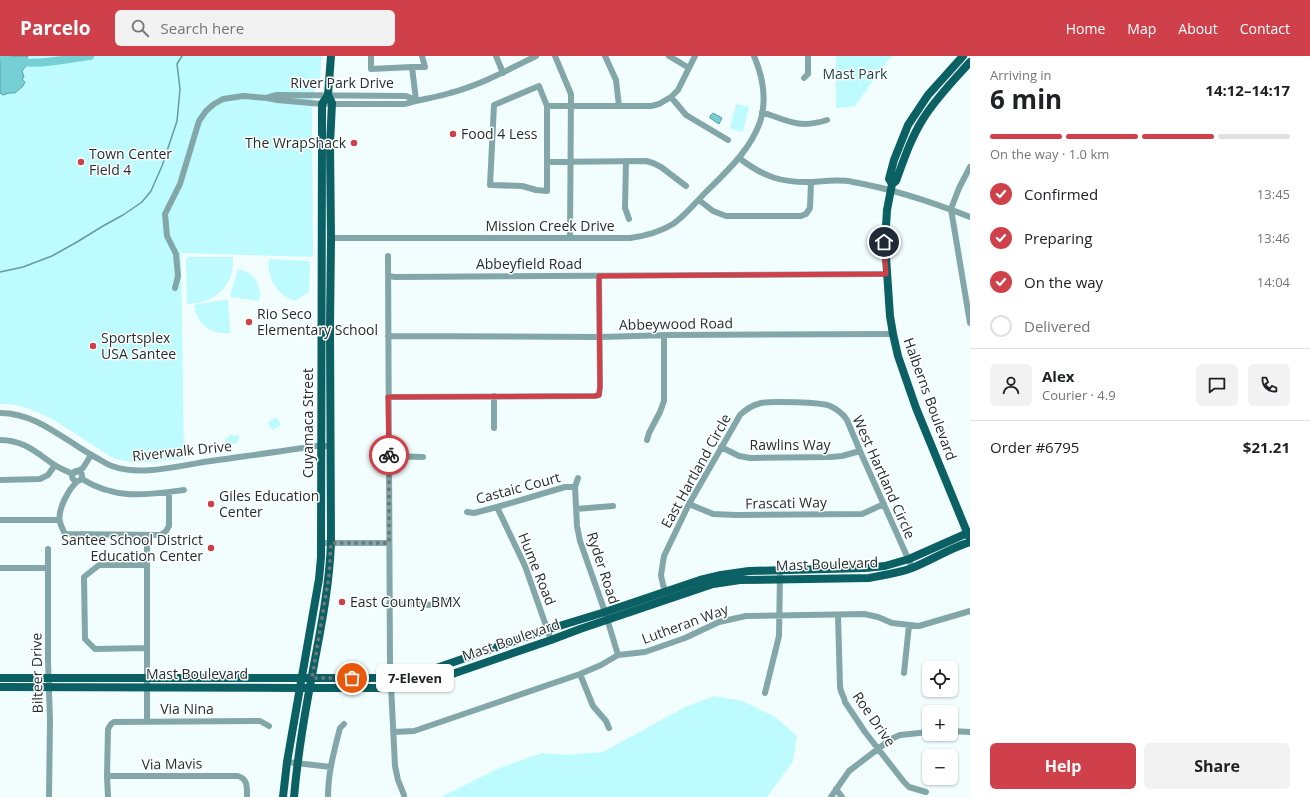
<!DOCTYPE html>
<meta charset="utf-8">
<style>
:root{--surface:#fff;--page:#f2f2f2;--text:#202124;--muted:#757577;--line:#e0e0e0;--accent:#d0404b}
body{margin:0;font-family:"Open Sans",sans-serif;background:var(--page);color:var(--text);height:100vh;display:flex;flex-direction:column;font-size:15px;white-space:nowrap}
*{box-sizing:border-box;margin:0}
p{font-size:13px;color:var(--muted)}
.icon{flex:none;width:22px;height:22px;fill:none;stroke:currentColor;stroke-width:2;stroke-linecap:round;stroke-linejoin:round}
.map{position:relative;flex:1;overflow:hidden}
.panel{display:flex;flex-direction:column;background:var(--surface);width:340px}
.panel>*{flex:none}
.buttons{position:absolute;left:922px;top:605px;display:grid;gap:8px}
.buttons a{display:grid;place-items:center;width:36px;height:36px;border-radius:6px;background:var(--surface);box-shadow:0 1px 3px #0004;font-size:20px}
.pin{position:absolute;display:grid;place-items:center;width:34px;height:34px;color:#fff;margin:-17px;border:2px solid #fff;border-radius:50%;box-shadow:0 1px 4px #0007}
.courier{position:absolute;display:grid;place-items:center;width:40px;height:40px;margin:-20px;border:3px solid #d0404b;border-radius:50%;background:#fff;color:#222;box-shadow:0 1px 5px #0007}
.bubble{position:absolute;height:28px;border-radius:6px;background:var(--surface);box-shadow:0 1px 3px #0004;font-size:13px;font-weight:700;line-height:28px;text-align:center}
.summary em{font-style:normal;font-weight:700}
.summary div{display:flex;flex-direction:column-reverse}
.summary{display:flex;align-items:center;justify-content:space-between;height:68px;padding:0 20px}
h1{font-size:26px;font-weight:700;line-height:30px}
.bar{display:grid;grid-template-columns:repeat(4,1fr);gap:6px 4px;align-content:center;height:48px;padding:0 20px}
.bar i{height:5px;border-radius:3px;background:var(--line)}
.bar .on{background:var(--accent)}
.bar p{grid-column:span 4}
.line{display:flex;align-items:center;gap:10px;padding:0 20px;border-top:1px solid var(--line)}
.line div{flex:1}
.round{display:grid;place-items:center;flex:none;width:42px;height:42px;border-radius:6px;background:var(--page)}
ol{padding:0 20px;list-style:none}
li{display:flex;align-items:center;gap:12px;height:44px}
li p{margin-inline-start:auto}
li .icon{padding:4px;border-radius:50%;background:var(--accent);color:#fff;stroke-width:4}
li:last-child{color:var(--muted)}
li i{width:22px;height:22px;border:2px solid var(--line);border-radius:50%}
.button{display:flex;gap:8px;margin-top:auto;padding:8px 20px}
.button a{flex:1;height:46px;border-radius:6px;background:var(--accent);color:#fff;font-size:16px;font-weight:700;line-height:46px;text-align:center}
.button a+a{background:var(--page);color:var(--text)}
header{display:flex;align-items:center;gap:24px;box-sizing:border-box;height:56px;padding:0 20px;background:var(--accent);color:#fff}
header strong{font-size:19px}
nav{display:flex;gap:22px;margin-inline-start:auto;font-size:14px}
.search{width:280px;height:36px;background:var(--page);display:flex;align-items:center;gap:10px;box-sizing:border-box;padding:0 14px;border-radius:6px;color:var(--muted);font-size:15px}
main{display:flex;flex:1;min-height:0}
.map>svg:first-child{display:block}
.green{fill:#bdfbfe}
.water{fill:#76cfd4;stroke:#5d9fa3}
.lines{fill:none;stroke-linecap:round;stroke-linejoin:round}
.stream{stroke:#5d9fa3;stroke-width:1.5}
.river{stroke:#76cfd4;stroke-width:8}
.minor{stroke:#83a7a8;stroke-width:6}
.major{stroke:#0b6064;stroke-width:8}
.done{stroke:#6b7778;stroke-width:4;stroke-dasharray:0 7.2}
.route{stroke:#d0404b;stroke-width:5}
.poi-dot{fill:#d0404b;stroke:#fff;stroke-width:1.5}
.labels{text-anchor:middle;stroke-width:3;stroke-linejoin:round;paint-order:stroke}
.park-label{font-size:14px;fill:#1c4648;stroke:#fff}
.street-label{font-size:14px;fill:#232f30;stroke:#fff}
.poi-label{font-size:14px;fill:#232f30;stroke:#fff;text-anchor:start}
</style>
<header>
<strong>Parcelo</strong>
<div class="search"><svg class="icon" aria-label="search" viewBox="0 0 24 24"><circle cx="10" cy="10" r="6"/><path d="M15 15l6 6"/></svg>Search here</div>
<nav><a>Home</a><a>Map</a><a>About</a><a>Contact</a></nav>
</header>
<main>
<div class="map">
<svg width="970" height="741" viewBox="0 0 970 741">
<rect width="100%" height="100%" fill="#f2fefe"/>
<path class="green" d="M0,0h322l-1,5 -1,24 -7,7 -1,18 1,147 -132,-4 3,206c-22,1 -45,7 -67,0 -7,-2 -15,-8 -21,-12 -29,-18 -62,-45 -96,-43z
M836,0h57l-5,4 -33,46 -19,2z
M736,48l13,3 -6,25 -13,-3z
M188,201h45c2,29 -19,47 -46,47l-1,-45z
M269,203l39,2 2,2 -1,29 -14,9c-19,-7 -28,-22 -26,-42z
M238,213c15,2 25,17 21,32l-28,-4v-5z
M222,244h6l2,33c-19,2 -33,-9 -36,-28z
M277,361l4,8 -9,5 -4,-8z
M230,379l9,1 -1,7 -13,2 -1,-4z
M714,640l29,5 32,16 22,19 -4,25 -26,36h-326l56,-28 45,-16 24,2 37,-3 82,-45z"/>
<path class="water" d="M0,0h28l-3,5 1,5 -4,5 2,6 -2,3 3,2 -2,4 -8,7h-6l-6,2 -3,-2z
M713,57l9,5 -3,6 -9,-6v-2z"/>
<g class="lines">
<path class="stream" d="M0,216l23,-5 29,-11 25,-14 26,-16 20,-11 19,-13 9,-11 11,-25 15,-45 3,-32 -3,-25 5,-8"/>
<path class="river" d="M0,1c25,12 64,2 90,-1"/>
<path class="minor" d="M371,0v13l41,-2 4,33
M496,0l7,17
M555,0l16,38 -1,143
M605,0l11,24 3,26
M669,0l20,12
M412,11h13l-3,-11
M804,22l4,-4v-18
M269,41l8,-2 129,1 10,4
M671,41l15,18 42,25
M762,56c26,9 37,17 65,8
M739,102c25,19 42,25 74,24 13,-1 27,-3 40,0 40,7 79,20 117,35
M626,105l-1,47 4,11
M547,106v-56
M970,111l-11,21 -8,21 19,114
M686,130l-25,-19 -8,-4 -7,-2 -99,1v29l-11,-1 -14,-4 -32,-1 4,-80 45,-19 8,20h104l8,-2 12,-7 7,-7 17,-34
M699,144l14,11 13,5h75l5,-2 4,-6 1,-26
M331,182h299c15,-2 30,-6 43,-14 12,-8 21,-20 31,-30 21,-21 46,-43 56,-72 7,-22 3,-45 -6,-66
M388,200l2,410 5,100 3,14 6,15
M389,220l6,1 491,-3
M175,232l3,-12 -2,-22 -9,-18 -2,-22 15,-30 19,-63 7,-10 8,-7 9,-5 20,-3 24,2 10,2 45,4h83c15,-5 30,-6 45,-11 30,-8 58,-23 86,-37
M388,280l213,1 69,-2 223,-1
M494,340v32
M388,341l207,-1 4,-1 1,-8 -1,-111
M0,357c37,0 64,27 95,44 6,3 11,7 17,9 29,11 69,-1 99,-5 34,-5 68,-9 103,-15h12
M0,384c23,0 36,12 53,24 6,4 13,7 20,10
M647,384l2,-7 11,-21 4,-11v-66
M721,391l18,9 11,2 81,-1 11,-1 18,-5
M389,400l34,1
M72 420a5 5 0 1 1 10 0a5 5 0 1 1-10 0Z
M76,416l7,-4 8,-13
M578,422l-3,9 2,39 3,15 25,71 13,43
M82,423c33,21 65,16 102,11
M0,424l40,-1 8,-4 7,-10
M78,425c-9,7 -21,29 -18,41 1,4 3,8 5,12l96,1 5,-4 3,-5v-34
M689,448l24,10 23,1 126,-1 22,-10
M497,451l28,59 26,74
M576,453l37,-3
M467,456l7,1 23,-6 68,-20h10
M0,464h59
M322,487h67
M48,493v112l2,59 -1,77
M147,509h-48l-15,12 1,62 10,10 52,-1
M0,512h48
M667,538l-4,-9 -2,-10 3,-19 25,-52 51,-89c6,-6 13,-10 21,-12 11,-2 60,-1 69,3 7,3 13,8 17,14l13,31 50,112
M389,548l49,1 14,-6
M838,559l2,71c0,6 4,10 5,16l20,30 39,50 5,5 17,5
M904,617l5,-48
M580,618l13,32 13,15 3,7
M765,637l14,-57 1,-61
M147,665v-178
M951,675l19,1
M394,676l20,-1 6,-2 160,-55 21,-9 17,-10 27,-3 40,-14 34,-16 27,-6 118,-2 14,3 14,6 27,3 51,-15
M287,706l44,5
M107,720h131c10,3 9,12 9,21
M836,733l6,8
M108,741l-1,-21 1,-47 3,-5 3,-2 146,-1 9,5
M328,741c0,-24 6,-46 12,-69l4,-4
M831,741l18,-26 42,-32 9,-4 29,-3"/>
<path class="major" d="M892,128l-3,-5 5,-19 14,-35 20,-30 35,-39
M969,481l-53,-129 -18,-52 -5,-22 -3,-18 -5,-74 2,-32 5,-26 4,-3c8,-22 15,-43 27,-62 13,-21 31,-39 47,-57
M0,622h390l32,-5 124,-43 59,-18 95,-32 21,-5 28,-4 116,-3 20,-2 24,-7 61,-27
M0,631l300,1h91l19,-2 22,-5 119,-41 29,-11 133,-45 27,-4 129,-2c15,-3 30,-5 43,-10 20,-8 38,-20 58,-26
M283,741l4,-35 32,-183 2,-22 1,-422v-31l6,-9 3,-39
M294,741c3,-34 8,-67 14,-100 9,-51 21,-102 23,-154l-1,-216 1,-89 -1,-94 2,-41 -4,-8"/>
</g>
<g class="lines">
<path class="done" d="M352,622h-40l17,-102 2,-33h58v-88"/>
<path class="route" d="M389,399l-1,-58 207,-1 4,-1 1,-8 -1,-111 287,-2 -2,-32"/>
</g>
<g class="poi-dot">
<circle cx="453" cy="78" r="4"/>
<circle cx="354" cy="87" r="4"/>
<circle cx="81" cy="106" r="4"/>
<circle cx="249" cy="266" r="4"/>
<circle cx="93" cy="290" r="4"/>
<circle cx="211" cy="448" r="4"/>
<circle cx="211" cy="492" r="4"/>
<circle cx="342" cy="546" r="4"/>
</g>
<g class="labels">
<g class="park-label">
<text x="855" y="23">Mast Park</text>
</g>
<g class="street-label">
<text x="342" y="32">River Park Drive</text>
<text x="550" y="175">Mission Creek Drive</text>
<text x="529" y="213">Abbeyfield Road</text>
<text transform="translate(676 268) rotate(-1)" y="5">Abbeywood Road</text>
<text transform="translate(930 343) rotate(70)" y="5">Halberns Boulevard</text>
<text transform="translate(308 367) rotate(-90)" y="5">Cuyamaca Street</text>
<text x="790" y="394">Rawlins Way</text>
<text transform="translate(182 395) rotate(-6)" y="5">Riverwalk Drive</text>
<text transform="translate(696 415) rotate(-61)" y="5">East Hartland Circle</text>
<text transform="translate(884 421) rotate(66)" y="5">West Hartland Circle</text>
<text transform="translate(518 432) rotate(-15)" y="5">Castaic Court</text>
<text transform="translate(786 447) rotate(-1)" y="5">Frascati Way</text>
<text transform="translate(827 508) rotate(-2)" y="5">Mast Boulevard</text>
<text transform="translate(603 512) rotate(72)" y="5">Ryder Road</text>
<text transform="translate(537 513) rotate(68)" y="5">Hume Road</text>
<text transform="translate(685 568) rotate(-20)" y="5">Lutheran Way</text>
<text transform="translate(511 584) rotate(-19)" y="5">Mast Boulevard</text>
<text transform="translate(37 617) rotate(-91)" y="5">Bilteer Drive</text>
<text x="197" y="623">Mast Boulevard</text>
<text x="187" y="658">Via Nina</text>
<text transform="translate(874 663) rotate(55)" y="5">Roe Drive</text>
<text transform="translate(172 708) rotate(-1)" y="5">Via Mavis</text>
</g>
<g class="poi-label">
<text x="461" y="83">Food 4 Less</text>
<text x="346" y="92" text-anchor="end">The WrapShack</text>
<text x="89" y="103">Town Center<tspan x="89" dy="16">Field 4</tspan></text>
<text x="257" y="263">Rio Seco<tspan x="257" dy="16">Elementary School</tspan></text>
<text x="101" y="287">Sportsplex<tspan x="101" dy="16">USA Santee</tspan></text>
<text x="219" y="445">Giles Education<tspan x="219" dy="16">Center</tspan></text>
<text x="203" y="489" text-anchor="end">Santee School District<tspan x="203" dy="16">Education Center</tspan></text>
<text x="350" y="551">East County BMX</text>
</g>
</g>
</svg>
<div class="buttons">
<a><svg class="icon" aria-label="locate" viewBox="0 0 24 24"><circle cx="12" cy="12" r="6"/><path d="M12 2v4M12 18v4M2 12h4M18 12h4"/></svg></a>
<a>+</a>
<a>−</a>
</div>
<div class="pin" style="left:352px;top:622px;background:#ea580c"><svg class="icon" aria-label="bag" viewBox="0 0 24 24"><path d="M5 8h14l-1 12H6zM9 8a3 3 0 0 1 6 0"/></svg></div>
<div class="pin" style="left:884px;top:186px;background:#1f2937"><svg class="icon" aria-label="home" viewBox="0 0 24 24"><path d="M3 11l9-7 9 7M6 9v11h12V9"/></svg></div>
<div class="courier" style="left:389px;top:399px"><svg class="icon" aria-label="bike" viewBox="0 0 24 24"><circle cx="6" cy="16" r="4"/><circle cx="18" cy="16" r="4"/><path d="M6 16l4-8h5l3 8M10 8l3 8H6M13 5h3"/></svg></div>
<div class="bubble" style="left:376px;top:608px;width:78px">7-Eleven</div>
</div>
<section class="panel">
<div class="summary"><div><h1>6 min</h1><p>Arriving in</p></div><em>14:12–14:17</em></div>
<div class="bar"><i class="on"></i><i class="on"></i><i class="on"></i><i></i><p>On the way · 1.0 km</p></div>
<ol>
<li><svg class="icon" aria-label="check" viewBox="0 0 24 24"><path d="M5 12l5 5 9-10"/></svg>Confirmed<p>13:45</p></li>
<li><svg class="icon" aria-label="check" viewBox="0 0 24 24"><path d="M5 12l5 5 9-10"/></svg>Preparing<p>13:46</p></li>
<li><svg class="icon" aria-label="check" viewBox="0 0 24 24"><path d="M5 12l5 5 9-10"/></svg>On the way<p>14:04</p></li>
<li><i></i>Delivered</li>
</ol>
<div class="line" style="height:72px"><a class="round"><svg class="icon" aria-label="person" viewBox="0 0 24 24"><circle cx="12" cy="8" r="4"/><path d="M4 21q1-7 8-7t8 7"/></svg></a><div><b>Alex</b><p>Courier · 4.9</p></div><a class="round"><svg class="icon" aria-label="chat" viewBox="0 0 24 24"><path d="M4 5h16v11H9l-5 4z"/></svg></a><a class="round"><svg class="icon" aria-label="phone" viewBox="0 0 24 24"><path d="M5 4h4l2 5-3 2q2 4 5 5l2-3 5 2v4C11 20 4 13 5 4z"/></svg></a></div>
<div class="line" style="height:52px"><div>Order #6795</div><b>$21.21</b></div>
<div class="button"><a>Help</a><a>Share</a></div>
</section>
</main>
